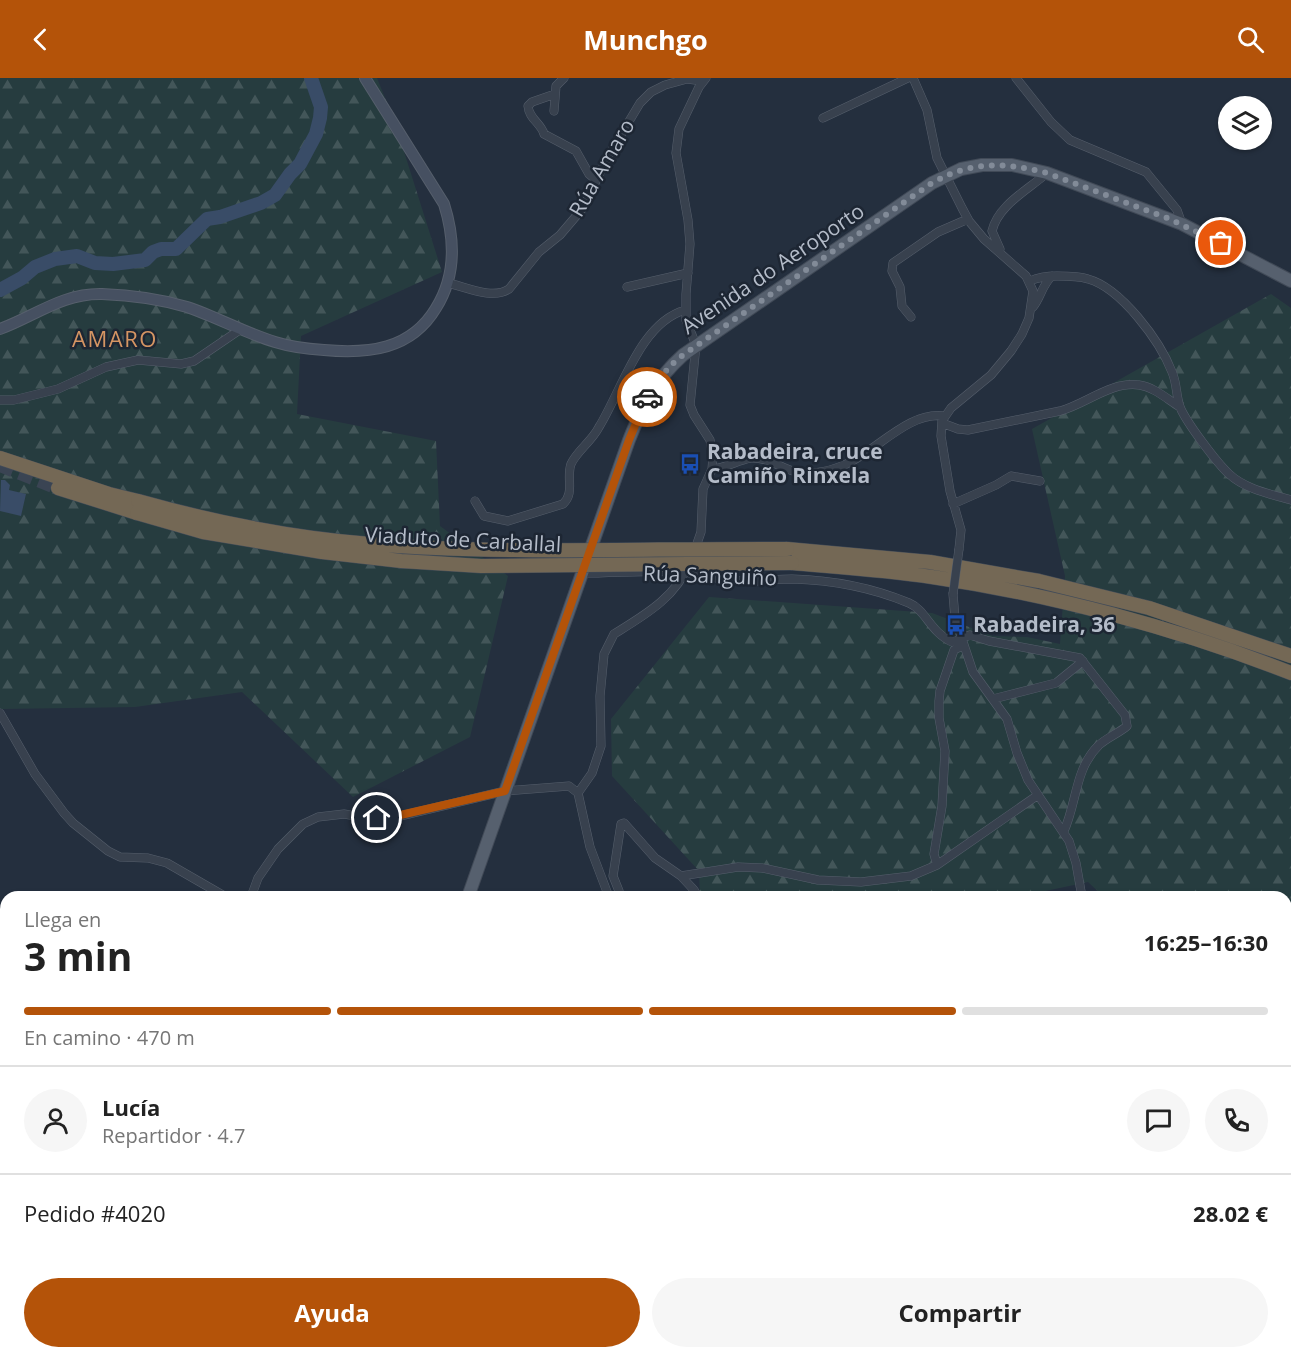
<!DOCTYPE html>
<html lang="es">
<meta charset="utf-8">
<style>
:root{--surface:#fff;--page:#f6f6f6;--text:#222;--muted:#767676;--line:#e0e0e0;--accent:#b45309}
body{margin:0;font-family:"Open Sans",sans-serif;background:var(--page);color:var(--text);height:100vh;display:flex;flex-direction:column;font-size:22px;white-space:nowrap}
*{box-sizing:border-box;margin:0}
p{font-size:20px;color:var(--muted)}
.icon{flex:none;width:33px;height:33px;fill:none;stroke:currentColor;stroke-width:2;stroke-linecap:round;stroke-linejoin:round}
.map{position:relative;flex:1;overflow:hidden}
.sheet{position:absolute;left:0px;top:813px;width:1292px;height:468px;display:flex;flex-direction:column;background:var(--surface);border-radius:18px 18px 0 0;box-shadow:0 2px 4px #0004}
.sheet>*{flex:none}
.buttons{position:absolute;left:1218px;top:18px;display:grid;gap:12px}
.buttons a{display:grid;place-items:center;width:54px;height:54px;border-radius:50%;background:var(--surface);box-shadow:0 2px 4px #0004;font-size:30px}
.pin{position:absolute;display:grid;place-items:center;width:51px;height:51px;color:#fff;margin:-26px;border:3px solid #fff;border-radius:50%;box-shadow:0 2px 6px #0007}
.courier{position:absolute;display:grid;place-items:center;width:60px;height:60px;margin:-30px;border:4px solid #b45309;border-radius:50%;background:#fff;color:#222;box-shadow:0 2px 8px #0007}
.headline em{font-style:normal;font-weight:700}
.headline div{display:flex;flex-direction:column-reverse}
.headline{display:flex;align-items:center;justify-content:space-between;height:102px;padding:0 24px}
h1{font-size:39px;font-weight:700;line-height:45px}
.bar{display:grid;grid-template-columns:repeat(4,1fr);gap:9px 6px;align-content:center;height:72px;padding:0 24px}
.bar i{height:8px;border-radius:4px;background:var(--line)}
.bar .selected{background:var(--accent)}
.bar p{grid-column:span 4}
.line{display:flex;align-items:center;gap:15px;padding:0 24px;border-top:2px solid var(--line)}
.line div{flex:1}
.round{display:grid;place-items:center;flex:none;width:63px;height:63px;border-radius:32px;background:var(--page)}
.button{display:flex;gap:12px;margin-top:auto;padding:12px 24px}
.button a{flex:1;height:69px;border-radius:36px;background:var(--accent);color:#fff;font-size:24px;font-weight:700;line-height:69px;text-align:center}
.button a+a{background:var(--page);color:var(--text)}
header{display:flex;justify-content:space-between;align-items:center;height:78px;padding:0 24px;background:var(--accent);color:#fff;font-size:27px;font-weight:700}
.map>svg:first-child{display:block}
.forest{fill:url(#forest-firs)}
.water{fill:#394c67}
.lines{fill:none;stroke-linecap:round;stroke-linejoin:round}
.river{stroke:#394c67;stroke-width:14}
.highway-tunnel{stroke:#3a4453;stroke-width:14;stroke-dasharray:14 7;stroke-linecap:butt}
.street-casing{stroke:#565f6c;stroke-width:9}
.secondary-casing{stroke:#565f6c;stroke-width:12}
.primary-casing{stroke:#414a57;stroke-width:14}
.highway-casing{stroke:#434c59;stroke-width:15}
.street{stroke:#38414e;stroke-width:8}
.secondary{stroke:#465061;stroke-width:10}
.primary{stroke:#56606e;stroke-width:12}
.highway{stroke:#746855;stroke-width:14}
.street-bridge-casing{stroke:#565f6c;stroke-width:9;stroke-linecap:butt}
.highway-bridge-casing{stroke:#434c59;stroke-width:15;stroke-linecap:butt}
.street-bridge{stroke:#38414e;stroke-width:8}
.highway-bridge{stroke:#746855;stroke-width:14}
.done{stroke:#828b98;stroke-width:6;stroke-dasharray:0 10.8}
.route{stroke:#b45309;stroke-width:8}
.labels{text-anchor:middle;stroke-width:5;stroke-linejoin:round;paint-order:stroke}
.street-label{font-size:21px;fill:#b4bcc9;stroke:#1d2633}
.poi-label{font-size:21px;font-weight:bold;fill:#b4bcc9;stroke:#1d2633;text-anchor:start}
.neighbourhood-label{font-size:22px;letter-spacing:1.5px;fill:#d59563;stroke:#1d2633}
</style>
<header><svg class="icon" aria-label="back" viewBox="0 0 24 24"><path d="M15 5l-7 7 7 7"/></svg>Munchgo<svg class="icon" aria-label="search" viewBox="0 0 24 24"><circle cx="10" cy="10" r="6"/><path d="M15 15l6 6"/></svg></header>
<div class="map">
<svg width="1291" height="1281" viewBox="0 0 1291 1281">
<defs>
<pattern id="forest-firs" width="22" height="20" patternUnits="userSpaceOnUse" patternTransform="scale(1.5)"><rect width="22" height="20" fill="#263c3f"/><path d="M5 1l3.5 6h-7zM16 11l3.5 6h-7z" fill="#435659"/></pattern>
</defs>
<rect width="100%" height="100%" fill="#242f3e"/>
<path class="forest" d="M0,0h377l18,45 47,149 -141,64 -4,78 139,27 4,85 68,50 -38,161 -117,60 -111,-105 -107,15 -135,2z
M1271,216l20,14v671h-5v-82h-182l-16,-15 -71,15h-317l-1,-26 -87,-95 -1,-57 98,-122 223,16 61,23 34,1 33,7 5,-68 -33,-147z"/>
<path class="water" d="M1,402h4l5,5 -1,5 17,4 -5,22 -21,-5z"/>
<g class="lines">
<path class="river" d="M0,212l22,-12 13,-11 20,-8 22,-3 18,7 18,1 32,-4 8,-8 8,-3h15l31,-30 13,-2 41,-14 14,-8 15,-21 10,-10 16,-30 4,-16 1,-11 -10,-29"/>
<path class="highway-tunnel" d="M0,387l58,23"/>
<g class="street-casing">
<path id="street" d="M913,0l14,32 10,48 25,50 7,13 15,18 42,37 7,15 -4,27 -7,16 -11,17 -20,24 -40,33 -9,13 -1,15 9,55 11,39 -2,19
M1016,0l35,44 19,18 76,32 31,38 5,14
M555,16l-23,8 -4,4c1,13 13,17 16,28l32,17 13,23 7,6
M554,33l2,-25 8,-8
M823,40l85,-40
M1000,171l-8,-18c6,-26 36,-41 55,-58
M1030,203c9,-4 17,-5 27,-5 10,0 22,0 31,3 33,9 72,62 84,93 5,11 4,24 8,35 6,15 37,56 49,67 16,15 41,20 62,26
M448,205c18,4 45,17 61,6l30,-37 21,-17 23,-27 24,-50 33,-55 11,-11 14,-7 22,-6 16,2
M627,209l61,-14
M1033,229c8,-10 9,-22 19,-31
M911,239l-9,-11 -2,-19 -8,-16 1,-8 45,-31 30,-13
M0,322h14l44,-11 48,-22 32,-7 43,4 13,-3 47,-32
M942,345l16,6 10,1 92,-19c26,-7 51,-30 79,-26 15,2 28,14 41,22
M712,391c14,-1 26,-9 39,-11 15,-1 27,8 39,12 17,6 38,2 54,-5 32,-13 64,-54 100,-49
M475,423l9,15 24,5 55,-17c12,-11 3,-26 8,-40 6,-13 21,-23 28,-37 23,-37 41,-104 86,-117
M953,426l43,-19 15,-9 29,5
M694,474l7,-20 2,-43 9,-20 1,-12 -3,-17 -16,-25 -4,-10 6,-60 -10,-25v-26l4,-50 -2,-24 -12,-67 3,-24 20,-42 7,-9
M583,495c33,0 67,-3 100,-1 20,2 39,9 59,9 17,1 34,-2 50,-2 39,1 81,9 117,24 17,7 21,29 43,39l18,-7 19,6 91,17 45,57 2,11c-8,7 -19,11 -28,19 -24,23 -22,57 -35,86
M953,516l2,24 18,54 34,47 10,34 11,27 41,61 7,22 6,34
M993,621l63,-16 27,-22
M0,635l35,61 29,39 9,10 35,28 12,6 28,1 19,5 59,34
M578,715l14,-20 9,-27 -1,-50 4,-42 10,-20c29,-18 63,-37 75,-71
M937,787l-3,-11 8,-48 3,-55 -6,-33v-17l1,-10 14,-41 10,-5
M681,798l13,14 4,7
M251,819l7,-19 20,-29 25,-25 15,-7 26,-3 18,3h34l109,-26 64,-5 9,7 12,54 19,50
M619,819v-6l-6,-15 8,-52 3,-1 31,35 26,18 57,-9 24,1 56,12 43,2 50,-6 26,-11 101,-70
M0,1140l6,8
M1286,1195l5,4
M54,1275l2,6
M634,1275l1,6
M695,1275l18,6
M274,1279l10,-4
M593,1281l4,-6
M739,1281l3,-6"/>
</g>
<g class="secondary-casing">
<path id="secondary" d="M0,251c35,-13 63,-36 102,-35 27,1 58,5 85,13 30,10 58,26 88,35 16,5 33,7 49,8 44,4 87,0 112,-42 20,-32 19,-69 8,-104l-79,-126"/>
</g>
<g class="primary-casing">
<path id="primary" d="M468,819l161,-457c14,-35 25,-59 54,-85l249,-172 29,-14 21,-4h30l35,8 135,51 109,57
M0,921h6"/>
</g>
<g class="highway-casing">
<path id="highway" d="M0,380l109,36 29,7
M58,410l79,25
M787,471l143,13 109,19 110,27 142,48
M792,485c46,4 93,7 140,14 119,17 247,52 359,96"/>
</g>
<use href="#street" class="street"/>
<use href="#secondary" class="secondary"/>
<use href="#primary" class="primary"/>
<use href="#highway" class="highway"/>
<g class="street-bridge-casing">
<path id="street-bridge" d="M953,516l6,-45"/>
</g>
<g class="highway-bridge-casing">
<path id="highway-bridge" d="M138,423c75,21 154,37 232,43 138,11 278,4 417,5
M137,435l66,19 119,20 79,9 80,5 311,-3"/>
</g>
<use href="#street-bridge" class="street-bridge"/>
<use href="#highway-bridge" class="highway-bridge"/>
</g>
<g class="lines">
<path class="done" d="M647,319l22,-30 14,-12 249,-172c39,-22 72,-21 115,-10l120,45 54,25"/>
<path class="route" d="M377,740l19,-2 109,-25 124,-351 18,-43"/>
</g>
<defs>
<g id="bus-bare" transform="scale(1.62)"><path d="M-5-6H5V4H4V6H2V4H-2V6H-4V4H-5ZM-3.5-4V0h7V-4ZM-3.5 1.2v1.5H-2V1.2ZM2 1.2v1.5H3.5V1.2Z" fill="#1a4fb4" stroke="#1d2633" stroke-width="2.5" paint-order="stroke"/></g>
</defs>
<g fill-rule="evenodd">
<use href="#bus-bare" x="690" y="386"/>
<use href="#bus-bare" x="956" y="547"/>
</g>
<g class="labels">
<g class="street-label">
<text transform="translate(602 90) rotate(-60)" y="7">Rúa Amaro</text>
<text transform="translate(773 191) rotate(-34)" y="7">Avenida do Aeroporto</text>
<text transform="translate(463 462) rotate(3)" y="7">Viaduto de Carballal</text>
<text transform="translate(710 498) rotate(2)" y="7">Rúa Sanguiño</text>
</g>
<g class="poi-label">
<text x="707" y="381">Rabadeira, cruce<tspan x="707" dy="24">Camiño Rinxela</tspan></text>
<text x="973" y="554">Rabadeira, 36</text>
</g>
<g class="neighbourhood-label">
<text x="115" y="269">AMARO</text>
</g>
</g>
</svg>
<div class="buttons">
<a><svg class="icon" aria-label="layers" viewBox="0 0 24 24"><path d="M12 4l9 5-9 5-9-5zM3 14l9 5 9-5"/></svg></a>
</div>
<div class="pin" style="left:1221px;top:165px;background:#ea580c"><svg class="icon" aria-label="bag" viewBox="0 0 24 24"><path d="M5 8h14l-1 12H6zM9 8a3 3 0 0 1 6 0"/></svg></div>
<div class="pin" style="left:377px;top:740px;background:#1f2937"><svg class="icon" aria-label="home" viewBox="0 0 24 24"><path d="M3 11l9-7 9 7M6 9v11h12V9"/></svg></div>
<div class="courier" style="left:647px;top:319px"><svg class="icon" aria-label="car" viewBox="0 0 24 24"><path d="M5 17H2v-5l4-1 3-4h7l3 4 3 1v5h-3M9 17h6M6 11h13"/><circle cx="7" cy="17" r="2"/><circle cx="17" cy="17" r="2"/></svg></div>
<section class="sheet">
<div class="headline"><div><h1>3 min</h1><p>Llega en</p></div><em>16:25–16:30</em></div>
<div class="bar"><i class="selected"></i><i class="selected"></i><i class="selected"></i><i></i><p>En camino · 470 m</p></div>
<div class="line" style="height:108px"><a class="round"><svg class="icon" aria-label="person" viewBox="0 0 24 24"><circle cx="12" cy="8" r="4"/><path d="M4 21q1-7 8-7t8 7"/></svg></a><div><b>Lucía</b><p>Repartidor · 4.7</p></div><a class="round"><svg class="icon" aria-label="chat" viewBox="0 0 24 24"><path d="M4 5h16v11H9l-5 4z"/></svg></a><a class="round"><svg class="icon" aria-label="phone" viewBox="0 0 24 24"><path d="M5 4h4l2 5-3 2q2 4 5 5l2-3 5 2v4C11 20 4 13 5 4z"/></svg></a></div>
<div class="line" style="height:78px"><div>Pedido #4020</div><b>28.02 €</b></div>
<div class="button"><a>Ayuda</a><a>Compartir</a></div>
</section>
</div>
